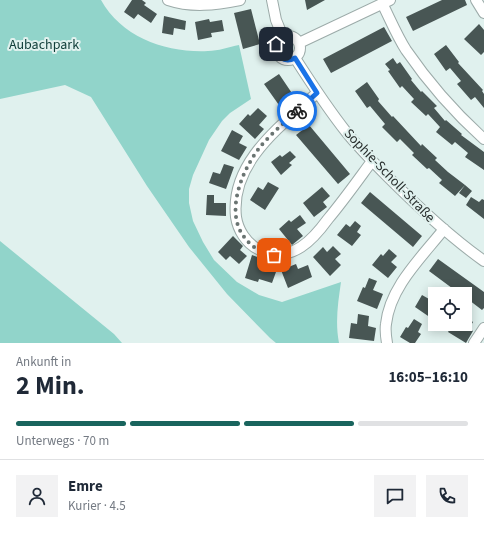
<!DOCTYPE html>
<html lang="de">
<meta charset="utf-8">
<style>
:root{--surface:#fff;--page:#f2f2f3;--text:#1f2937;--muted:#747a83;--line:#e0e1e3;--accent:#19645d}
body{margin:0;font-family:"Source Sans 3",sans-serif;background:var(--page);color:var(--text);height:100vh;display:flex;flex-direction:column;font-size:15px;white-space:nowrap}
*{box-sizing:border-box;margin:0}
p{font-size:13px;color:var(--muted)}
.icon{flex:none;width:22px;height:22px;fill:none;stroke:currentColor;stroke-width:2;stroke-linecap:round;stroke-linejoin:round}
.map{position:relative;height:343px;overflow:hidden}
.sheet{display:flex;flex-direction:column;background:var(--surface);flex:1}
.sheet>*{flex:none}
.tools{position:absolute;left:428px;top:287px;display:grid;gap:8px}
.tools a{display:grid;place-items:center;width:44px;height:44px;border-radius:0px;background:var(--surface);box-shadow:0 2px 10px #0003;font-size:20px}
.pin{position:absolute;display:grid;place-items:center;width:34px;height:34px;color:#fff;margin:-17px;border-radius:8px;box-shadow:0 2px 6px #0006}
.courier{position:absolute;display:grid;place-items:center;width:40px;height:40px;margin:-20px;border:3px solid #1a73e8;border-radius:50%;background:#fff;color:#222;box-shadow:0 1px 5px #0007}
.headline em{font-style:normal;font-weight:700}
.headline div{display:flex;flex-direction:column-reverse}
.headline{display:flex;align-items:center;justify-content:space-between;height:68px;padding:0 16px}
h1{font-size:26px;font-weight:700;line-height:30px}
.bar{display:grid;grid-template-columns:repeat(4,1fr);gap:6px 4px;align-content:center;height:48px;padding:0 16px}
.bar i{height:5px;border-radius:3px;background:var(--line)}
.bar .current{background:var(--accent)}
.bar p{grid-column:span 4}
.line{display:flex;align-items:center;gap:10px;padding:0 16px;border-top:1px solid var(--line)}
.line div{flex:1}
.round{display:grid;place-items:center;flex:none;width:42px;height:42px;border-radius:0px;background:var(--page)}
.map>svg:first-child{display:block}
.green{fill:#91d4ca}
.building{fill:#485654}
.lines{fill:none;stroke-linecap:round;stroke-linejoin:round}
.street-casing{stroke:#9caba9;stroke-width:12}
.street{stroke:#fff;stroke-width:10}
.done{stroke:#6a7472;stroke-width:4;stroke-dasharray:0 7.2}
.route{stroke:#1a73e8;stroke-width:5}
.labels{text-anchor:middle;stroke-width:4;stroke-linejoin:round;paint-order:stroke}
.park-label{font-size:14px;fill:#0f3d38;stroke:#e0f1ee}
.street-label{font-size:14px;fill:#2a302f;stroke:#e0f1ee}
</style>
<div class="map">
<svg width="484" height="343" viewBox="0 0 484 343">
<rect width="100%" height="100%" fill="#e0f1ee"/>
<path class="green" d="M0,0h101c21,38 66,53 107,51 10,0 21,-4 31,-6l12,54 -21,14 -8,8 -13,19 -16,35 -4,14v14l4,18 10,21 11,18 23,22 22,13 23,7 59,-20c-3,21 -6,40 -2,61h-63l-6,-5 -43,-44 -38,-47 -42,-61 -56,-89 -26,-12 -65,14z
M0,241l114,93 8,9h-122z"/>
<path class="building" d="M132,0h10l4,3 -2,2 13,9 -6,9 -13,-9 -4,5 -10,-7z
M305,0h20l-18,10z
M442,0h23l2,5 -54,26 -7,-14z
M251,9l9,35 -17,5 -9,-36z
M164,16l22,5 -1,9 -11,-2 -1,7 -11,-2z
M209,19l1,3 12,-2 2,11 -13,2 1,4 -14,3 -3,-18z
M479,24l5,6v22l-3,3 -17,-16z
M384,27l8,14 -61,32 -8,-14z
M446,45l13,17 -1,1 25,27 -1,1 2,3v14l-9,-11 -4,3 -14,-16 4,-3 -11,-13 -4,3 -12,-17z
M393,58l4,6 3,-2 12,17 -1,1 10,12 1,-1 15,15 -3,2 11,13 1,-1 16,14 -1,1 23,17v18l-19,-13 3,-4 -13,-11 -3,3 -16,-13 4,-5 -12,-13 -2,2 -15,-14 3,-3 -12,-13 -2,2 -12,-17 2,-1 -5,-6z
M279,74l21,31 -14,10 -22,-31z
M367,82l12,17 -1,2 14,16 1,-1 28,30 1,-2 15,14 -2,2 13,12 17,13 -10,11 -16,-13 3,-3 -13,-12 -2,1 -15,-14 2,-2 -14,-14 -3,3 -15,-15 3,-3 -15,-18 -3,2 -12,-17z
M258,108l9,8 -8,9 5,4 -9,10 -16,-15 9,-10 2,2z
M309,125l41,49 -12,10 -42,-49z
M232,130l11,6 -4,7 8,4 -8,13 -18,-9z
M290,151l6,6 -7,6 3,2 -11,10 -10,-13 9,-7 2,2z
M224,164l10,3 -8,22 -17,-6 4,-11 7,2z
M268,182l11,6 -14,22 -15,-10 8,-13 5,3z
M465,185l7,6 -6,7 -7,-5z
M322,187l8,9 -7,6 4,5 -13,10 -11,-14z
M370,192l52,44 -9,11 -52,-44z
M207,195h7v8h12v13l-20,-1z
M471,197l8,5 3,-3 2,1v19l-18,-14z
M300,215l6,8 -9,6 6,7 -11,9 -13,-16 10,-9 2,2z
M355,221l6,5 -4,6 4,3 -9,11 -15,-11 9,-11 4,3z
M233,236l10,10 -3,4 7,6 -8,8 -9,-8 -4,4 -8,-8z
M333,246l8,8 -6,5 6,6 -11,11 -17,-19 10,-10 4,5z
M389,249l8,7 -6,6 6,5 -9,11 -16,-13 9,-11 2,2z
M252,255l16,6 -3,8 11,3 -4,11 -13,-4 -1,3 -13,-4z
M438,259l46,33v16l-2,2 -17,-13v-3h-5l-31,-23z
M296,264l2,5 10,-4 4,12 -24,11 -7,-18z
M369,278l8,3 -4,9 10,4 -6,15 -20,-8 6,-14 2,1z
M433,293l2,1v17l-4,7 -16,-11 7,-12 7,4z
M358,314l11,2 -1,10 8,2 -2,13 -25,-3 2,-15 6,1z
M466,317l7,5 -4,7 4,2 -7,12 -18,-11 5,-8h12z
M414,319l8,5 -4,8 3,2 -6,9h-5l-10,-6 6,-10 2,1z"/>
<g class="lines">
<g class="street-casing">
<path id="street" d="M168,0c24,8 47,5 72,0
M272,0l4,20 7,17
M476,0l8,13
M382,3c8,16 15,33 24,47 22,32 49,63 78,89
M276 48a12 12 0 1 1 24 0a12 12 0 1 1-24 0Z
M299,43l91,-43
M295,58c16,25 33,51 52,75 12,15 27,30 41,44 30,30 61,59 96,84
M317,93c-36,33 -87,69 -81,124 2,13 10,26 22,32 14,7 29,7 43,-2 11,-7 19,-17 27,-28 16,-19 30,-39 44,-58
M387,343c-1,-6 -2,-13 -1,-19 4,-37 35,-66 58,-95
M474,343l10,-15"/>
</g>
<use href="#street" class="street"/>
</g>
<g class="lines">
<path class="done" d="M274,255c-7,-2 -14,-4 -20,-8 -4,-2 -6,-6 -9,-9 -21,-25 -3,-68 15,-91 11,-13 24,-24 37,-36"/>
<path class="route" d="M276,44c-2,13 9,19 19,14l22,35 -20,18"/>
</g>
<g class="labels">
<g class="park-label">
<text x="44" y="49">Aubachpark</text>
</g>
<g class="street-label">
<text transform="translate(390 175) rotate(46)" y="5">Sophie-Scholl-Straße</text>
</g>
</g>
</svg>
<div class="tools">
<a><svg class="icon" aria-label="locate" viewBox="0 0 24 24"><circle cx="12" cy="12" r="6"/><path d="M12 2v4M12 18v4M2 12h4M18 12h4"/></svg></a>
</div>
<div class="pin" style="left:274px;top:255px;background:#ea580c"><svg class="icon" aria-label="bag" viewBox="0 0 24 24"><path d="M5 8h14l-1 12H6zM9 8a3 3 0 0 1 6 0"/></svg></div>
<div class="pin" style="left:276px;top:44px;background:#1f2937"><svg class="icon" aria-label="home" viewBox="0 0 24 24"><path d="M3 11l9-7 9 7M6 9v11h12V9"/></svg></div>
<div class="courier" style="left:297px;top:111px"><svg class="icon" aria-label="bike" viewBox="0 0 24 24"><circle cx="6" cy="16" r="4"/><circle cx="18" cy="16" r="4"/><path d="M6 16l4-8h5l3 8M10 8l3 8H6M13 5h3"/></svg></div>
</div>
<section class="sheet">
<div class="headline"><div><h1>2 Min.</h1><p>Ankunft in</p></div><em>16:05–16:10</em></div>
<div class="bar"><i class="current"></i><i class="current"></i><i class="current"></i><i></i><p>Unterwegs · 70 m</p></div>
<div class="line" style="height:72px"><a class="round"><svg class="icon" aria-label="person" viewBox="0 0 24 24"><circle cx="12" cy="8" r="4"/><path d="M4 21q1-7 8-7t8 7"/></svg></a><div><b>Emre</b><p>Kurier · 4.5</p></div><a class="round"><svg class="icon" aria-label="chat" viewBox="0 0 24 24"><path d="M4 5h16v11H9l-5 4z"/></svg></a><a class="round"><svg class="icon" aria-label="phone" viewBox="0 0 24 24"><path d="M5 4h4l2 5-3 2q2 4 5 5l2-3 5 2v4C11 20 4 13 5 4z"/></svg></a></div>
</section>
